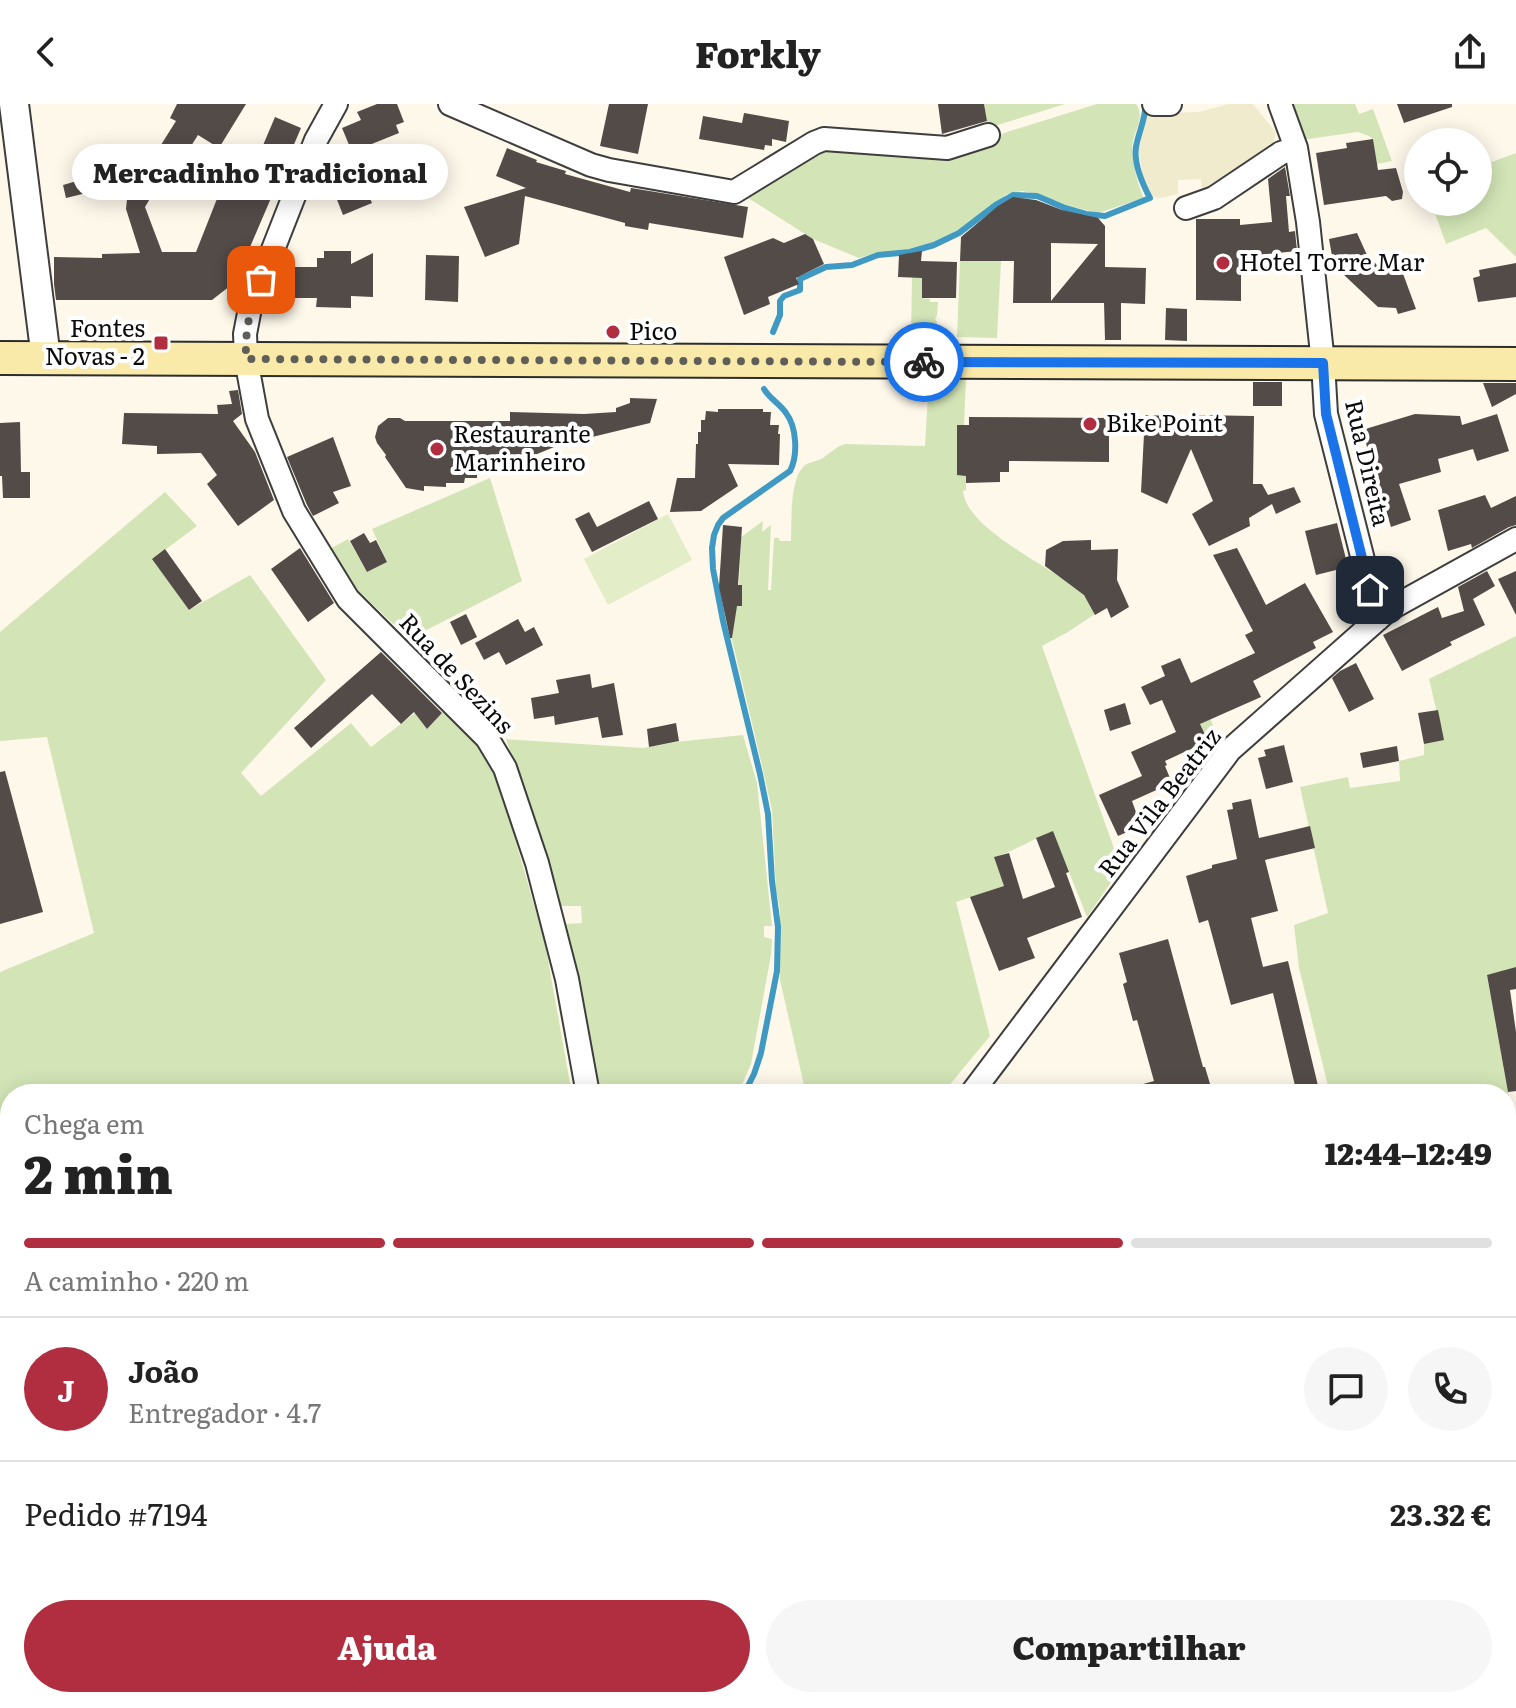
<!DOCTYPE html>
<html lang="pt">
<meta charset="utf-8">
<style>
:root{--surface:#fff;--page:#f6f6f6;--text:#222;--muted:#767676;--line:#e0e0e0;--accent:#b02e3f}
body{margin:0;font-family:Literata,serif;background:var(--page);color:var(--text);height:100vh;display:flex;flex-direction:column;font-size:30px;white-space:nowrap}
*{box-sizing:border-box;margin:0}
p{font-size:26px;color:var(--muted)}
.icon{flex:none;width:44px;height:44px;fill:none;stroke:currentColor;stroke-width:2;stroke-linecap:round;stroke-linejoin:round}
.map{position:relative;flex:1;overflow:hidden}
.panel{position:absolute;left:0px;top:980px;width:1516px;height:624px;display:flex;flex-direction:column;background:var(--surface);border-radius:32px 32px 0 0;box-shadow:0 4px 20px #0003}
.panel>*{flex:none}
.fabs{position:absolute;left:1404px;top:24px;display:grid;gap:16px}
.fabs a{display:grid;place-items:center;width:88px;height:88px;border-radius:50%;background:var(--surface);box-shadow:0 4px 20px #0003;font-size:40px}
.pin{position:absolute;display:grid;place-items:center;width:68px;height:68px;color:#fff;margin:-34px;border-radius:16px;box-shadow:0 4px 12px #0006}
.courier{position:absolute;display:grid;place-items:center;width:80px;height:80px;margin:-40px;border:6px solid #1a73e8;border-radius:50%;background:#fff;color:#222;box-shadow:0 2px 10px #0007}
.bubble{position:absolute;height:56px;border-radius:28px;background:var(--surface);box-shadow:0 4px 20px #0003;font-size:26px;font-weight:800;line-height:56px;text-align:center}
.headline em{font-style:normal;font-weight:800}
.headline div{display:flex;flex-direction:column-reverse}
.headline{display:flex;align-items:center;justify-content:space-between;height:136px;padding:0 24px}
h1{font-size:52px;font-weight:800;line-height:60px}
.bar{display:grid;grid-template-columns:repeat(4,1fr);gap:12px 8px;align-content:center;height:96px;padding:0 24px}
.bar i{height:10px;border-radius:6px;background:var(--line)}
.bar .current{background:var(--accent)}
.bar p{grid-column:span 4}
.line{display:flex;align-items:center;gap:20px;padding:0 24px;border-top:2px solid var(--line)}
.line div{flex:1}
.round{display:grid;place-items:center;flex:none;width:84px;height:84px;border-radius:42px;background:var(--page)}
.button{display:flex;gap:16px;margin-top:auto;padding:16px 24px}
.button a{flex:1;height:92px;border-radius:48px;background:var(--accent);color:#fff;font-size:32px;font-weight:800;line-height:92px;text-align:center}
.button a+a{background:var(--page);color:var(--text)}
header{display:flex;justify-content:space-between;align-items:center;height:104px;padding:0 24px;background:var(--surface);font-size:36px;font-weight:800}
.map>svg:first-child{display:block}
.farmland{fill:#f1ebcd}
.green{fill:#d3e5b7}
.pitch{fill:#e3edc8}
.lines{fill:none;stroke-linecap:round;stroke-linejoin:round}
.stream{stroke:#4099c3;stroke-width:6}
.building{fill:#534b48;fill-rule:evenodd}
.minor-casing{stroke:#3e3e3e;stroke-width:26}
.tertiary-casing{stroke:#3e3e3e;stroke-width:32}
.secondary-casing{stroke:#2d2d2d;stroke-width:36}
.primary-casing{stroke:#1c1c1c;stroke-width:40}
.minor{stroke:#fff;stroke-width:22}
.tertiary{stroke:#fff;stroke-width:28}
.secondary{stroke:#f9eaaa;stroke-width:32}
.primary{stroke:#eec36a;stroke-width:36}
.done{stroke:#605e59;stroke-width:8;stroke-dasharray:0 14.4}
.route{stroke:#1a73e8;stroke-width:10}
.poi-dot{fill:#b02e3f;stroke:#fff;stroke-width:3}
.labels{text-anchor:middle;stroke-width:8;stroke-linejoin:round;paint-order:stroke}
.poi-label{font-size:24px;fill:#0b0b0b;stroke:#fff;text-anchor:start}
.street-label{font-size:24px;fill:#0b0b0b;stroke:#fff}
</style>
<header><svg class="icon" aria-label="back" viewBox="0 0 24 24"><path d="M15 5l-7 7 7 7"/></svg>Forkly<svg class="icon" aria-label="share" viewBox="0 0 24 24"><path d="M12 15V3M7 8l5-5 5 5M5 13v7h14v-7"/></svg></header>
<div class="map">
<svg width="1516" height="1604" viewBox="0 0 1516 1604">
<rect width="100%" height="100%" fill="#fef8eb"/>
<path class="farmland" d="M1229,0h24l21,26 2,4 -3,10 -71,49 -1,-14 -23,1v14l-17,4 -7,-1 -10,-13 -6,-38 10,-35 22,2 29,-1z"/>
<path class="green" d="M984,0h81l-77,24z
M1097,0h39c9,14 0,22 -3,37 -3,12 5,46 11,57l-46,15 -32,-8 -28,-11 -16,-3 -15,3 -41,31 -22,13 -29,11 -39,4 -17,5 -46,-19 -65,-41 32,-28 33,-20 142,2 55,-21z
M1291,0h64l4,10 14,-5 19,52 -15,3 -4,-25 -4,-3 -11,-4 -57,8z
M1516,49v104l-30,-29 -40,16 -15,-42h47v-35z
M960,157h41l-4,77 -40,-1z
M912,173l11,1 -1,20 8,1v3h8l-1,14 -2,3 2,3v15h-17v-4l-9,1z
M929,273l37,1 -2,47 -7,1v49h9v15l-3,1c3,39 90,76 118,101 6,5 10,14 14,22l-27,18 -26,14 79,222 -34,49 -34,-85c-20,6 -38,19 -58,25l9,29 -48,16 34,134 -48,58h-136l-26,-114v-71l-4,-20 -4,-79 -15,-66 -31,-129 11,-9 5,-1v-20h-3l2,-48 22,-16 -1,11 9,-7 -3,65h3l3,-52h5l1,3h11c1,-20 -2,-62 14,-76 5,-3 13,-4 18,-7 8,-6 13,-11 22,-14l80,2z
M490,374l32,103 -113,58 -57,-54 -24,-35 20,-11 19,33 20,-10 -15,-33z
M165,388l32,34 -44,33 36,51 61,-35 76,105 -85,93 20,23 90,-73 20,24 44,-34 12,16 20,-21 24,25 26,43 48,167 27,151h-562v604h683l-7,10h-686v-736l94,-39 -47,-196 -47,4v-109z
M1516,532v331l-29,9 29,160v56l-10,3v-101h-176l-31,-126 -5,-43 34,-12 -28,-126 48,-10 2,11 50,-7 -1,-20 25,-6v-11l19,-5 -14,-60z
M1201,595l20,43 -26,32 -10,-23 23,-10 -8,-17 2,-1z
M743,631l14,48 15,143h-8v11l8,2 -1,16 -20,109 -13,30h-139l-10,-38 -25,-132 18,-1 -1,-17h-21l-13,-46 -41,-121 137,9 33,-6z
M1516,1399v186l-10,-10v-175z
M747,1594h73l-9,10h-55z
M864,1594h415l5,10h-419z"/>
<path class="pitch" d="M668,410l24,46 -84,45 -24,-46z"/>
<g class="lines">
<path class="stream" d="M773,228l7,-17v-14l4,-5 16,-6v-11l26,-12 26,-2 26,-10 32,-3 24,-7 25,-12 38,-29 16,-9 24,1 28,12 21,6 19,2 45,-18c-8,-15 -18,-39 -13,-56 3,-12 7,-21 8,-32
M744,990l10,-20 7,-21 16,-82 1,-44 -6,-46 -4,-67 -8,-40 -37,-153 -10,-52 -1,-21 2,-13 4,-10 5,-7 67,-47c8,-15 7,-44 -4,-58 -6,-9 -16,-14 -22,-24
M614,1594v2"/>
</g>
<path class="building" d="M177,0h69l-27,44 -21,-13 -12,19 -6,-6 -35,59 17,45h34l28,-71 20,9 31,-73 26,11 -66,154 -23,18h-156l-2,-16v-27l48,1v-4l38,-1 -14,-44 1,-10 49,-78 -6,-3z
M377,0h20l7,18 -8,3 3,8 -47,19 -10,-24 19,-8 -4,-8z
M609,0h39l-10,50 -38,-8z
M938,0h46l3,17 -45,13z
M1397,0h55v3l-48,16z
M744,9l45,8 -3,21 -14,-3v7l-7,-1 -1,5 -65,-11 4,-23 39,7z
M1373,35l5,31 18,-2 7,24 -1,7 -10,2 -6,-5 -62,9 -8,-52 31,-5 -1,-5z
M507,44l30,12 -1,2 30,9 -1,3 65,18 1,-4 117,19 -5,31 -94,-15 -1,7 -23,-4v-3l-100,-27 -6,48 -34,13 -21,-50 62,-19 -30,-12z
M353,54l19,45 -29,12 -18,-46z
M1285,63l5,29h-4l3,36 6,-1 2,20 -48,5v18h-8v27l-45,-1v-81h44v6l32,-3 -4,-43z
M108,68l3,15 -45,11 -3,-13z
M1013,93l23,3 26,10 36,8 7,8v41l41,1 -1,36 -24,-1v37h-16l-1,-37h-91l1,-42h-54l1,-24 37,-31zM1051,139l47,1 -47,57z
M1357,129l10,22 18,18 17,-2 14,38 -18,5 -2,-6 -18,-1 -52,-49 6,-2 -3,-17z
M805,130l8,5 11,25 -28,14 3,6 -31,13 2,7 -26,11 -20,-58 49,-19 11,5z
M324,147h27v13l22,-11v44l-22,-1v12l-35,-1 1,-9h-37l1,-31h36v-9h7z
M922,147l-1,10 36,1 -1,36h-34v-20l-24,-1 1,-22z
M426,151l33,1 -1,46 -33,-2z
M1516,159v34l-38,5 -5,-24 7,-2 -1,-6z
M1166,204l21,1v32l-22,-1z
M1253,278h29v24h-29z
M1483,279h33v11l-24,13z
M238,286l4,24 -9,7 22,31 19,48 -36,26 -31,-42 10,-9 -16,-22 -44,1v-8l-35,-2 2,-31 94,1 -1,-9 15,-1 -3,-13z
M630,294l27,1 -7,24 -91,22 -39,16 -43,-1v18h-12l-1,5h-18v4l-22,-1v5l-18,-3 -21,-31 1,-2 -9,-12 -2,-6 3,-11 10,-8h12l5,3h105v-9l74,2 32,-2v-4l14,-5z
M718,305h45v3h8l-1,13h9l-1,9h2l-1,31 -51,-1 10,22 -37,25 -31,1 7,-34h18l1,-34h2v-12h3v-12h4l1,-9 12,1z
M1415,310l45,2 2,9 35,-11 12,37 -32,10 -4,-12 -35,10 3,13 -42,12 12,36 -20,7 -29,-97z
M1145,311l52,2v-2l57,1 -1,68h9l6,11 26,-8 7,15 -25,12 -4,-10 -23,14 1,8 -41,20 -17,-32 21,-13 -22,-52 -24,55 -26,-12z
M969,313l140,1v44l-100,-1v11h-9v10l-34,1v-7l-9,-1v-50h12z
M20,318l1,50h9v26h-27l-1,-22h-2v-53z
M333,333l18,49 -18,6 6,11 -26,13 -6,-11 -20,-48z
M1485,391l6,13 25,-12v29l-7,2 -37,21 -1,-4 -23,7 -10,-41z
M649,397l9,18 -66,33 -17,-33 14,-7 8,15z
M1337,419l11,44 -32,8 -11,-44z
M723,421l19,2 -4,58h4v21h-5l-5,32h-2l-11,-51z
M364,429l6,10 6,-3 11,22 -20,10 -17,-31z
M1091,436v10l27,-1 -1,31 12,27 -18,11 -4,-10 -12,7 -11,-20 -39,-29 1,-16 17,-9z
M300,444l34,55 -26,19 -37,-53z
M1237,444l29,57 39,-22 28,49 -20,10 3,6 -63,33 8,16 -61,27 8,17 -43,20 2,4 -2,1 7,17 -40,18 9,25 -23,10 -19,-41 43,-19 -11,-24 45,-20 -14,-32 -12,5 -9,-18 24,-11 -4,-10 19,-8 11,25 64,-30 -10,-18 8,-4 -40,-76z
M165,445l37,52 -13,9 -37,-51z
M1487,467l8,15 -22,13 12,26 -35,17 2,3 -50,26 -19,-36 55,-28 4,11 22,-7 -6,-24z
M1516,467v44l-18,-36z
M466,510l11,23 -16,8 -11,-23z
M518,515l7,13 9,-5 9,18 -37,20 -7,-13 -15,8 -9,-17z
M381,548l61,61 -15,16 -13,-17 -13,12 -29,-30 -61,54 -17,-20z
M1356,559l18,36 -25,13 -17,-34 8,-7z
M590,570l2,14 22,-5 9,52 -21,3 -4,-21 -43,8 -1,-9 -20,3 -3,-21 28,-5 -3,-13z
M1125,599l6,21 -21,7 -6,-21z
M1438,606l6,30 -20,4 -6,-31z
M676,619l3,18 -30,6 -2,-18z
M1284,641l9,37 -27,7 -8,-31 8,-2 -2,-6z
M1397,642l2,15 -36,7 -3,-15z
M5,667l38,141 -43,12v-152z
M1251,695l8,39 51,-12 5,22 -50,12 13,51 -27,7 12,49 25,-6 32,133h-23l-24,-101 -42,12 -23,-85 -9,3 -13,-47 26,-8v-3l25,-6 -10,-49 6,-1 -1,-6z
M1053,727l16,41 -3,1 16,44 -55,21 8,20 -36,13 -29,-74 34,-11 -10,-29 15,-4 14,46 32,-12 -19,-49z
M1168,835l35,128h2l8,27h-87l-1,-5 29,-8 -17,-61 -4,1 -10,-37 4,-2 -8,-29z
M1516,863v22l-6,1 6,42v59l-8,1 -21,-117z"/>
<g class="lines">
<g class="minor-casing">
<path id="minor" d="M336,0l-20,36 -66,168 -5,26 1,25 11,60 37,92 54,88 139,139 18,30 32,95 30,116 21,115
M450,0l141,61 18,5 125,22 80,-49 10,-4 123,9 41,-13
M1154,0h16
M1280,0l16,44 12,74 15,141 3,51 52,205
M1186,104l28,-10 67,-45 15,-5
M971,990l259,-344 158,-140 128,-71
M1506,1201l10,-2
M1506,1391l10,-1
M1506,1590l10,8
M1287,1594l6,10"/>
</g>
<g class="tertiary-casing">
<path id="tertiary" d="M14,0l32,254"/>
</g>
<g class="secondary-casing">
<path id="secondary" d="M0,254l1516,6"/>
</g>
<g class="primary-casing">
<path id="primary" d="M703,1604l7,-10
M833,1604l6,-10"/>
</g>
<use href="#minor" class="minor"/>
<use href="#tertiary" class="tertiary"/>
<use href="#secondary" class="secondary"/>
<use href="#primary" class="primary"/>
</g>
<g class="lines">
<path class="done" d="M261,176c-11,29 -16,48 -15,79l678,3"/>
<path class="route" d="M924,258l399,1 3,51 44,176"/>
</g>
<g class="poi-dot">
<circle cx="1223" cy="159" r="8"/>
<circle cx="613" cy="228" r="8"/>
<rect x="153" y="231" width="16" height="16" rx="4"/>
<circle cx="1090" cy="320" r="8"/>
<circle cx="437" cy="345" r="8"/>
</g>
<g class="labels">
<g class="poi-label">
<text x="1239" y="167">Hotel Torre Mar</text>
<text x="145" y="233" text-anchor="end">Fontes<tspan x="145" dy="28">Novas - 2</tspan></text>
<text x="629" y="236">Pico</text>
<text x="1106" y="328">Bike Point</text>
<text x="453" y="339">Restaurante<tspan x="453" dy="28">Marinheiro</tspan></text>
</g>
<g class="street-label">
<text transform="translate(1367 359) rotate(77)" y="8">Rua Direita</text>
<text transform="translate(456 570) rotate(47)" y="8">Rua de Sezins</text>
<text transform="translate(1160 699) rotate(-52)" y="8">Rua Vila Beatriz</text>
</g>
</g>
</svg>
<div class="fabs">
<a><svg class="icon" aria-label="locate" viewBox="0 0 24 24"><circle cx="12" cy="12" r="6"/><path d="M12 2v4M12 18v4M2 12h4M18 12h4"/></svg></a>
</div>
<div class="pin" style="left:261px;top:176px;background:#ea580c"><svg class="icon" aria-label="bag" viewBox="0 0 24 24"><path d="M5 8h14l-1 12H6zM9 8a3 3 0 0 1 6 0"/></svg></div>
<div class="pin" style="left:1370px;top:486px;background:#1f2937"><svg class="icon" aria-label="home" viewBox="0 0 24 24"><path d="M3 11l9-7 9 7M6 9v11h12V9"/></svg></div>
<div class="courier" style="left:924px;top:258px"><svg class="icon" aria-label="bike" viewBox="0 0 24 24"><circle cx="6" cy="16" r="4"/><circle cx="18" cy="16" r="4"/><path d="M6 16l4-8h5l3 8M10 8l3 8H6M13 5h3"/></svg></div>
<div class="bubble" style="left:72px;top:40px;width:376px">Mercadinho Tradicional</div>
<section class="panel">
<div class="headline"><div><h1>2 min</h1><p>Chega em</p></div><em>12:44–12:49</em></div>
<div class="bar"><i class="current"></i><i class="current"></i><i class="current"></i><i></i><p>A caminho · 220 m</p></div>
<div class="line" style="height:144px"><b class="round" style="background:var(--accent);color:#fff">J</b><div><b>João</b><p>Entregador · 4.7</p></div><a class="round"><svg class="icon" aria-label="chat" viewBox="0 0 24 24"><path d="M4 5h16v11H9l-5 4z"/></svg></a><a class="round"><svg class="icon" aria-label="phone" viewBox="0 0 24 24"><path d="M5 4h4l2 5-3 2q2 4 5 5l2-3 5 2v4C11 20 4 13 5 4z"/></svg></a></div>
<div class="line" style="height:104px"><div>Pedido #7194</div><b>23.32 €</b></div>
<div class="button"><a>Ajuda</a><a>Compartilhar</a></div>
</section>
</div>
